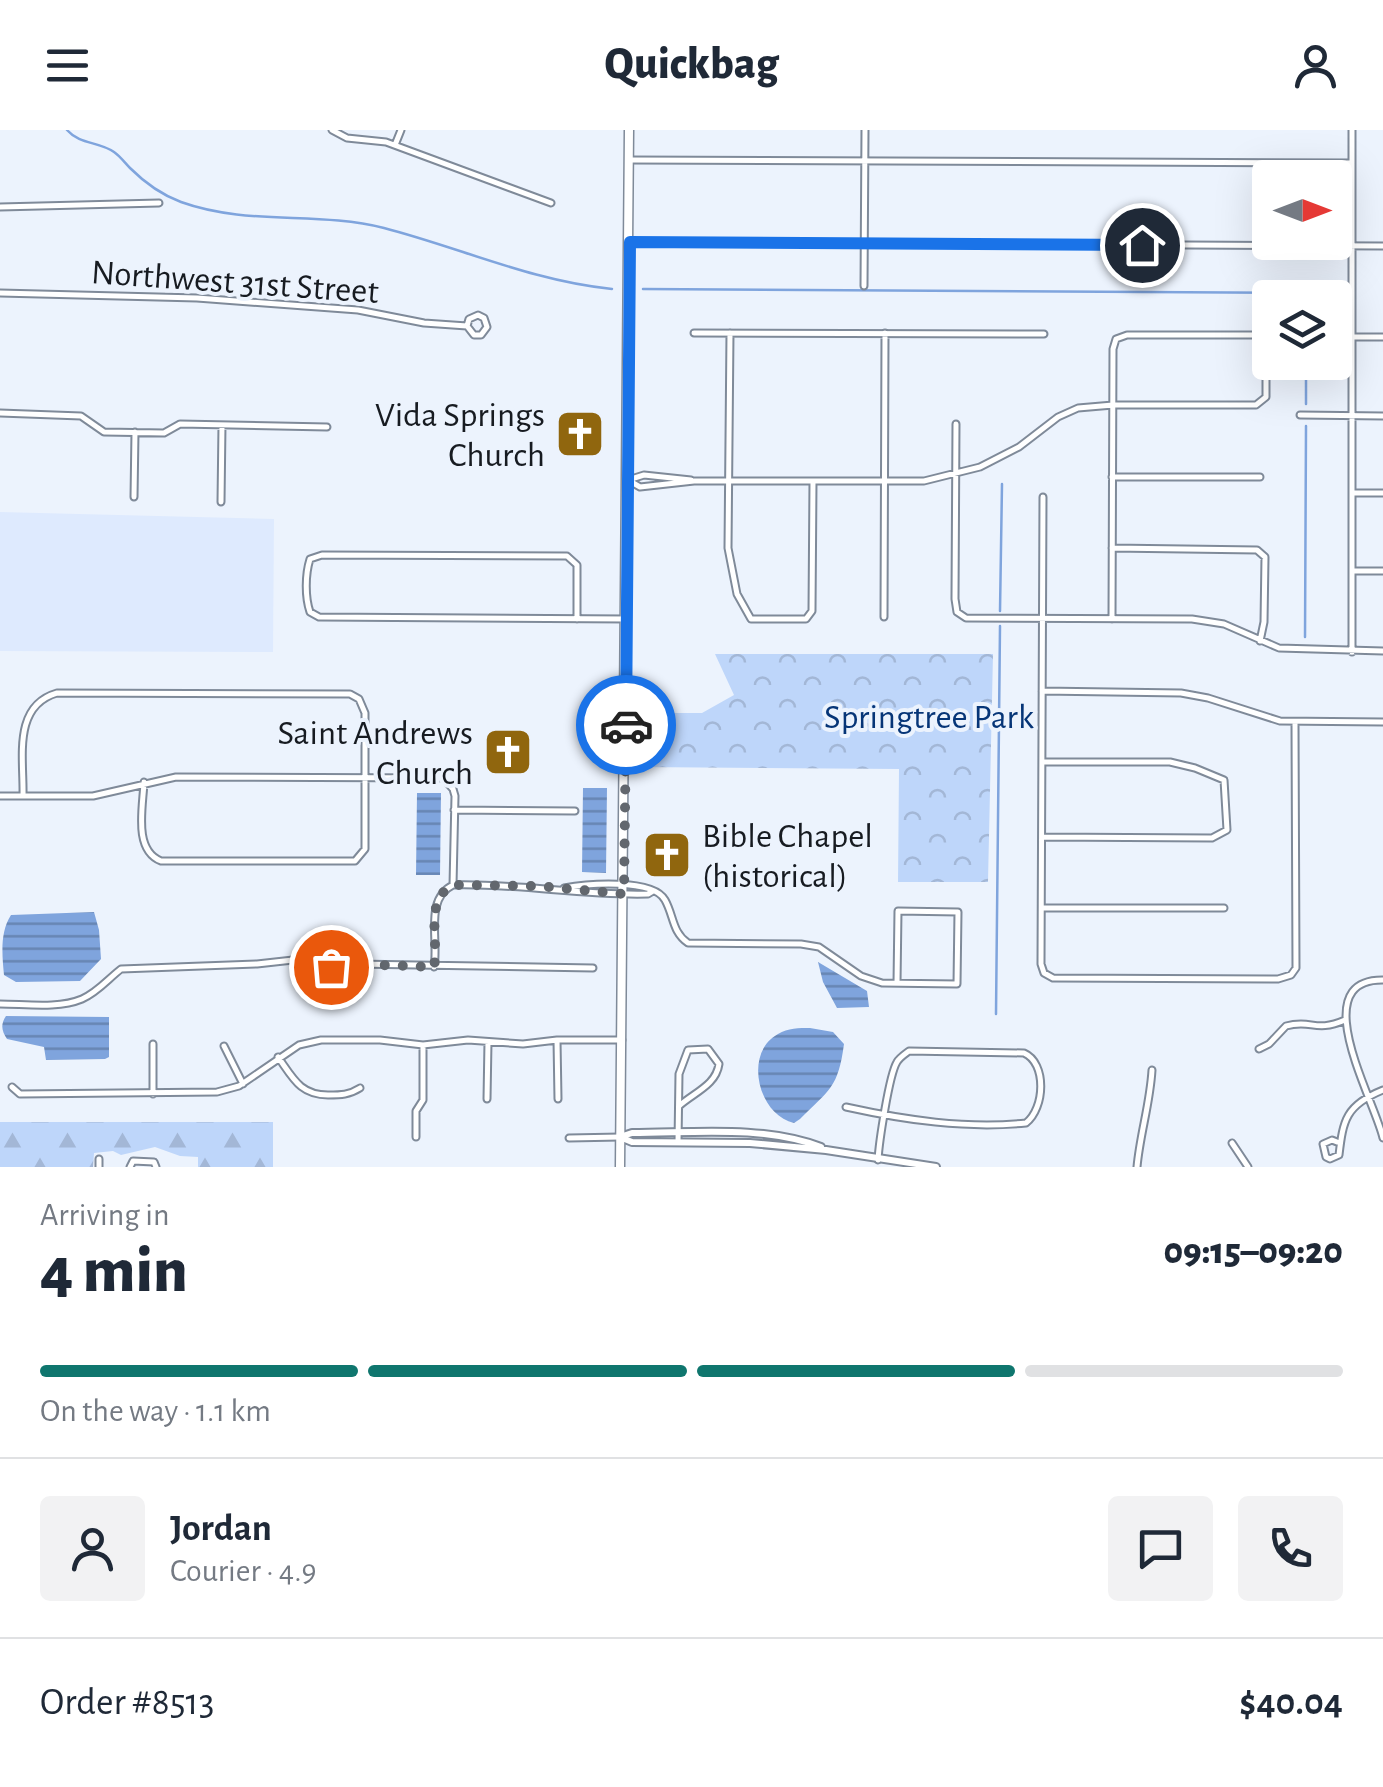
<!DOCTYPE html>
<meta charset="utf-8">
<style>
:root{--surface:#fff;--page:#f2f2f3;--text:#1f2937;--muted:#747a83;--line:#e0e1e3;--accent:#0f766e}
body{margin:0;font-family:"Alegreya Sans",sans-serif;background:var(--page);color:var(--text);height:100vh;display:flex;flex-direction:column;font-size:38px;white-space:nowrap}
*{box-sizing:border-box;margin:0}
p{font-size:32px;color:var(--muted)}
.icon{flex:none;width:55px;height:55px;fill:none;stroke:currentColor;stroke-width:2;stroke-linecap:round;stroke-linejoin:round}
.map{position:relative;height:1037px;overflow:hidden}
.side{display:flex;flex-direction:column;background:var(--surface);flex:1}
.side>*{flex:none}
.needle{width:65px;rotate:90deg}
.buttons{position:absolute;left:1252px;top:30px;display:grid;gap:20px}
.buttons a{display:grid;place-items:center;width:100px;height:100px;border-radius:10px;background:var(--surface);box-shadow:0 10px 40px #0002;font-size:50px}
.pin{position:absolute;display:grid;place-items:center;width:85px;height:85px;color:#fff;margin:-42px;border:5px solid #fff;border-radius:50%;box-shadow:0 2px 10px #0007}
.courier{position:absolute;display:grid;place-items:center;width:100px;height:100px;margin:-50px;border:8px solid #1a73e8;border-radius:50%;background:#fff;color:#222;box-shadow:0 2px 12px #0007}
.headline em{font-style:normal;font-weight:800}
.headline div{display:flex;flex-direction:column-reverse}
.headline{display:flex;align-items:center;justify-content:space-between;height:170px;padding:0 40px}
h1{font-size:65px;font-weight:800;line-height:75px}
.bar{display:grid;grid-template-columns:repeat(4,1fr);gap:15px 10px;align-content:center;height:120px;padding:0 40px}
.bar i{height:12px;border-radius:8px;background:var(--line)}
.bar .active{background:var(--accent)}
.bar p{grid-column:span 4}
.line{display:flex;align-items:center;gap:25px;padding:0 40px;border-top:2px solid var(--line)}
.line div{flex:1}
.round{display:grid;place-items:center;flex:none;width:105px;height:105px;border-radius:10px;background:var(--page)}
header{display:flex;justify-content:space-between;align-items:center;height:130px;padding:0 40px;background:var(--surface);font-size:45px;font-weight:800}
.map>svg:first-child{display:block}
.built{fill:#deeafe}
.forest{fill:url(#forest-firs)}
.park{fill:url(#park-crowns)}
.water{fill:url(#water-rules)}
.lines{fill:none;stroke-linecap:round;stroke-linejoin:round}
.stream{stroke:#7fa4dd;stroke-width:2.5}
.minor-casing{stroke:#7f8a99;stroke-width:9}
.tertiary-casing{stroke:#7f8a99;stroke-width:10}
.primary-casing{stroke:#7f8a99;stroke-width:11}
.minor{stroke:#fff;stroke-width:5}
.tertiary{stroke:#fff;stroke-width:6}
.primary{stroke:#fff;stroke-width:8}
.done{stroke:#62676e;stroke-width:10;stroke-dasharray:0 18}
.route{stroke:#1a73e8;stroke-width:12}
.labels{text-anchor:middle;stroke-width:8;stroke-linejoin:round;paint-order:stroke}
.street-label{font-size:35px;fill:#171b21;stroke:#ecf3fd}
.poi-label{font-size:35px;fill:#171b21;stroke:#ecf3fd;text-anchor:end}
.park-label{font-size:35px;fill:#063577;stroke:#ecf3fd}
</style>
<header><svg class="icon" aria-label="menu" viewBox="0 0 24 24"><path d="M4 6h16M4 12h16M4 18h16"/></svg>Quickbag<svg class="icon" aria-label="person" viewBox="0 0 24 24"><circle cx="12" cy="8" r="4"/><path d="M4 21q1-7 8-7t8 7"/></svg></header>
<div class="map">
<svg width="1383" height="1037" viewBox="0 0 1383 1037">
<defs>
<pattern id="forest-firs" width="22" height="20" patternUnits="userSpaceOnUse" patternTransform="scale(2.5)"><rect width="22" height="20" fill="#bed6fa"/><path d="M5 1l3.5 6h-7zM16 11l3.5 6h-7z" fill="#a3b7d6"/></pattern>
<pattern id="park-crowns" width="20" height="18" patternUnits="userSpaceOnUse" patternTransform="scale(2.5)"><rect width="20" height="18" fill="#bed6fa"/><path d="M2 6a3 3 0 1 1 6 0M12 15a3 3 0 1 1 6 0" fill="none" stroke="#a3b7d6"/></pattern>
<pattern id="water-rules" width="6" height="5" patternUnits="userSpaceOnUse" patternTransform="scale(2.5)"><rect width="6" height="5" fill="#7fa4dd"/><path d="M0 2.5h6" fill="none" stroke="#6785b3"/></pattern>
</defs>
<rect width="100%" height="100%" fill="#ecf3fd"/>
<path class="built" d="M0,382l274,7 -1,133 -273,-1z"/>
<path class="forest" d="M0,992h273v45h-75v-10l-18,-1 -25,-9 -34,8 -8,-4 -19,2 -1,14h-93z"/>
<path class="park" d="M715,524h278l-5,228h-90l1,-113 -260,-2 1,-54h62l32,-18z"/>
<path class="water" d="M583,658h24l-1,85 -24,-1z
M417,663h24l-1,82h-24z
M94,782l5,18 2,29 -21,22 -64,1 -12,-7c-2,-21 -4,-43 7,-60z
M818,832l49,29 2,16 -32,1 -14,-26z
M6,886l103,1v40l-4,2 -59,1 -2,-13 -37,-8c-5,-8 -7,-14 -1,-23z
M810,898l23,4 11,12c-6,44 -14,45 -44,75l-6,4c-36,-8 -51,-70 -16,-89 10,-6 21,-6 32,-6z"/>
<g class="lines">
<path class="stream" d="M67,0c13,15 31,11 47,22 6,4 11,11 16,16 14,14 32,27 51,34 67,24 136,9 203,26 77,20 148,53 228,61
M643,159l663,4v5
M1306,232v42
M1000,481l2,-127
M1305,507l1,-211
M996,884l4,-388"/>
<g class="minor-casing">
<path id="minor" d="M332,0l15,8 39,4 165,61
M395,15l6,-15
M630,30l722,3
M0,77l159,-4
M629,112l754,4
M864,156l1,-156
M0,163l197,5 161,12 66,13 43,3 7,9h7l6,-8 -3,-9 -6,-3 -9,4 -2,7
M694,203l350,1
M730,203l-2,215 9,46 14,25h55l6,-8 1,-129
M1352,207h31
M0,283l81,3 23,16 60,1 16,-9 147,3
M1300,285l83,1
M956,294l-1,175 2,13 9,6 226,1 32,5 55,24 104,3
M1112,347h148
M628,350l12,7 54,-6h230l56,-14 39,-20 39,-30 20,-9 35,-3h143l10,-8v-53l-11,-9h-128l-11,4 -3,10 -1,270
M628,350l16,-5 47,5
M1352,363h31
M134,367l1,-65
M1043,367l-2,467 3,9 9,5 225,1 13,-4 5,-7 -1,-245
M221,372l1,-77
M1112,418l145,2 8,7 -1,65 -4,19
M1352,441h31
M884,487l1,-284
M577,489v-54l-10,-9 -245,-1 -12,4c-5,16 -5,38 0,53l9,5 308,2
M1352,522v-522
M1042,561l139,2 27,5 72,23 103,1
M0,666h93l83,-19 267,1 10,11 2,7 -2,89
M23,666c1,-37 -11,-90 34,-103l293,1 9,5 6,14v136l-10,12h-194c-28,-11 -18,-54 -17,-79
M454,680l121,1
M1042,707l170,1 15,-8 -3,-50 -29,-12 -25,-6h-127
M453,755c66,-2 130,11 195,9l5,-3
M564,758c22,-4 89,-10 101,12 9,16 7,32 23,43l113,1 18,3 42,29 21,7 75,1 1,-72 -60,-1 -1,72
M1042,778h182
M307,831l24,6 24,-3 238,4
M434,837c5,-27 -10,-68 19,-82
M1383,850c-79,-1 -8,121 0,158
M0,874c25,0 58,5 82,-5 16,-7 26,-20 39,-30l136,-5 72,-8 26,8
M557,910l1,59
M153,914v50
M224,916l19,38
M1259,919l10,-5 17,-18c26,-7 29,7 59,-6
M278,927c15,21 22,38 50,38 13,0 21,0 32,-7
M12,957l8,7 197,-2 22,-6 60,-41 22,-5h59l43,5 45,-5 55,4 34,-4h65
M487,969l1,-57
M846,977c59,13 120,22 180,16 19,-15 21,-60 -2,-70l-115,-2c-4,3 -10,7 -12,11 -8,13 -18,81 -19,98
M416,1007v-26l7,-11v-55
M569,1008l51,-1
M678,1012l1,-68 9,-24 20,-1 11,15c-3,21 -24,28 -40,42
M1337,1012l-5,-2 -9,4 3,13 4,2 9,-4c4,-35 7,-50 44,-65
M1232,1013l16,24
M99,1037v-8
M130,1037l3,-6 21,1 2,5
M1137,1037c3,-33 13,-63 15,-97"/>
</g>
<g class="tertiary-casing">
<path id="tertiary" d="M620,1007l12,5 118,1 76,7 110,17
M620,1007l12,-4c62,0 130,-8 189,14"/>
</g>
<g class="primary-casing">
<path id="primary" d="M620,1037l9,-1037"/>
</g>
<use href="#minor" class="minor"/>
<use href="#tertiary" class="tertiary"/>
<use href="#primary" class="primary"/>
</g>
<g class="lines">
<path class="done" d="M331,837l23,-3 80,3c5,-27 -10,-68 19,-82l85,1 86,8 2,-169"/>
<path class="route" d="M626,595l4,-483 512,3"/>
</g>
<defs>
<g id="church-square" transform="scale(2.5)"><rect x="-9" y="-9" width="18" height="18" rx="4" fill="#90660e" stroke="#ecf3fd"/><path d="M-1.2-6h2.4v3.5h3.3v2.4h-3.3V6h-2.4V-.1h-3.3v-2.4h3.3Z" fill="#fff"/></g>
</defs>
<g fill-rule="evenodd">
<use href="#church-square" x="580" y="304"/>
<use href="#church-square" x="508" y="622"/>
<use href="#church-square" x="667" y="725"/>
</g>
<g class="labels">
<g class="street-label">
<text transform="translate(235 151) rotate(4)" y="12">Northwest 31st Street</text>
</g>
<g class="poi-label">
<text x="545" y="296">Vida Springs<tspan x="545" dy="40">Church</tspan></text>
<text x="473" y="614">Saint Andrews<tspan x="473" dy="40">Church</tspan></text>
<text x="702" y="717" text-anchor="start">Bible Chapel<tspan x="702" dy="40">(historical)</tspan></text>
</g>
<g class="park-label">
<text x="929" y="598">Springtree Park</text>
</g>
</g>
</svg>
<div class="buttons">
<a><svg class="needle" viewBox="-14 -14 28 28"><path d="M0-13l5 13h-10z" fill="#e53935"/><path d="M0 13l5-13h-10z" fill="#747a83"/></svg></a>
<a><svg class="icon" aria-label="layers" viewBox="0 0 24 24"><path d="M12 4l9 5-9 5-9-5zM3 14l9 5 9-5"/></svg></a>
</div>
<div class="pin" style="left:331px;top:837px;background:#ea580c"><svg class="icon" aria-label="bag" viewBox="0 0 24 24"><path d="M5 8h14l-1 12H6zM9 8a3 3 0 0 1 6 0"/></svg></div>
<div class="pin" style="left:1142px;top:115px;background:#1f2937"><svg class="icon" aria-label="home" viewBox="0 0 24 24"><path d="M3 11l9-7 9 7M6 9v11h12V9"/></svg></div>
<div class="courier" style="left:626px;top:595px"><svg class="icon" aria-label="car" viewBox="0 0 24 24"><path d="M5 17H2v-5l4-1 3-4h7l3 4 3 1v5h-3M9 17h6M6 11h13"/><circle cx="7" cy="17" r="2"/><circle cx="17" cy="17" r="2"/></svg></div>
</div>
<section class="side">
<div class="headline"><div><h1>4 min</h1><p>Arriving in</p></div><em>09:15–09:20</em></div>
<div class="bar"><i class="active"></i><i class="active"></i><i class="active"></i><i></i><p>On the way · 1.1 km</p></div>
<div class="line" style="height:180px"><a class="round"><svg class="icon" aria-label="person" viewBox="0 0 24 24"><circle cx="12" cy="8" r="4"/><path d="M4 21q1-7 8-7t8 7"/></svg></a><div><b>Jordan</b><p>Courier · 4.9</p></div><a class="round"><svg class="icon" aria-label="chat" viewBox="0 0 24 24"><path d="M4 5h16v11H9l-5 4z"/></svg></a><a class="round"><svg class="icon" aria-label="phone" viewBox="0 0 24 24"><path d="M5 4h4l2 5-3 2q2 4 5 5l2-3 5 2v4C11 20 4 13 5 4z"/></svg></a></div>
<div class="line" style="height:130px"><div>Order #8513</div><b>$40.04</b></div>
</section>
